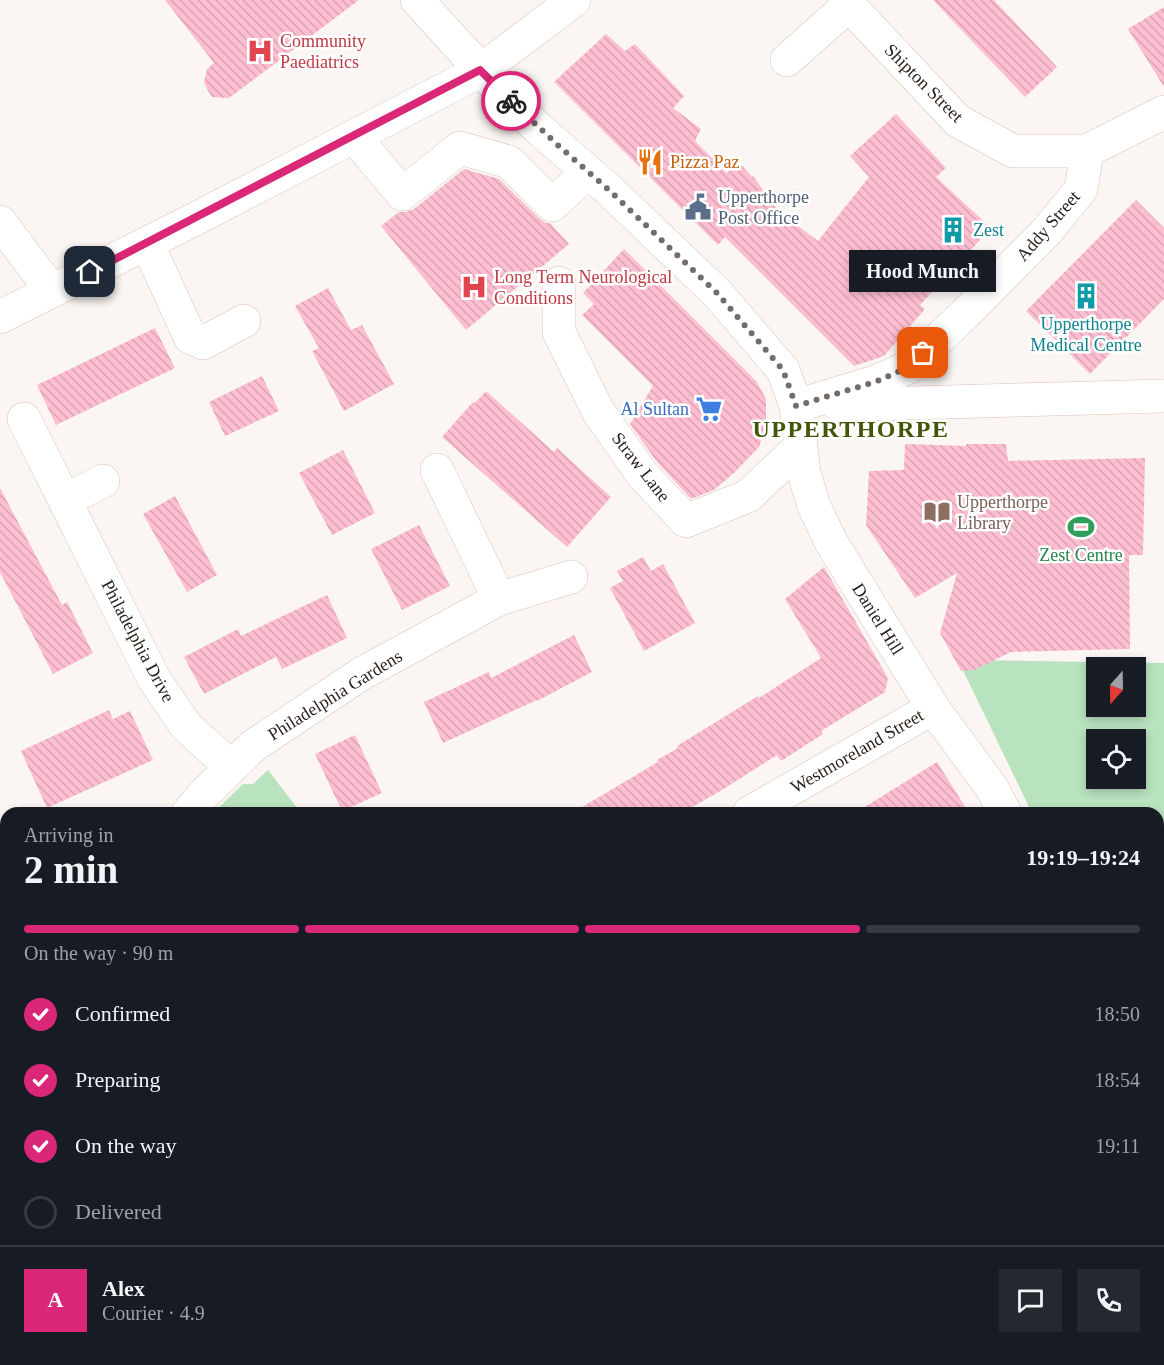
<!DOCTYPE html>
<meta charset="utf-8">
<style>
:root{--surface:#171b24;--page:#242831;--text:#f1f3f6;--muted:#9ea1a6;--line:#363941;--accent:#db2777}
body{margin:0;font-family:Georgia,serif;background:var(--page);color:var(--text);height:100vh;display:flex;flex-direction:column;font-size:22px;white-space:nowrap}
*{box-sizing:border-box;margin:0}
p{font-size:20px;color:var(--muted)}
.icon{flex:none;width:33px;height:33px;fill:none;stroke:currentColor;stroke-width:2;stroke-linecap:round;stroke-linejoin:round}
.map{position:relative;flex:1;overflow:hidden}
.drawer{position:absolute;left:0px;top:807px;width:1164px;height:558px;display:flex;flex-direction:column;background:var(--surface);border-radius:18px 18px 0 0;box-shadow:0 3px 9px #0003}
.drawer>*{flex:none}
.needle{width:39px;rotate:200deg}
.buttons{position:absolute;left:1086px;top:657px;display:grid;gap:12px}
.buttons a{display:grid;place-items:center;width:60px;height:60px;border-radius:0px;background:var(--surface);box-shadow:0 3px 9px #0003;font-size:30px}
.pin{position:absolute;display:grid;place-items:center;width:51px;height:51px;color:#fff;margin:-26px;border-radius:12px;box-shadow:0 3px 9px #0006}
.courier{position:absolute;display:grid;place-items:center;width:60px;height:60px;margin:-30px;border:4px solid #db2777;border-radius:50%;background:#fff;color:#222;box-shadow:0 2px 8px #0007}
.bubble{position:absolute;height:42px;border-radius:0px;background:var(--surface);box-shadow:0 3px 9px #0003;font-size:20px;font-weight:600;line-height:42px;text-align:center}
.summary em{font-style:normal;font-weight:600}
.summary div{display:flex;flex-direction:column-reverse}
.summary{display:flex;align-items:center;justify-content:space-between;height:102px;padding:0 24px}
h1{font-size:39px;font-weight:600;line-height:45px}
.bar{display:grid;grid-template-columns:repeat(4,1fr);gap:9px 6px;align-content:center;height:72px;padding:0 24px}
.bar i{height:8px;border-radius:4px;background:var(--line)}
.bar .on{background:var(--accent)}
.bar p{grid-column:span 4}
.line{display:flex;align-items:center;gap:15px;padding:0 24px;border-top:2px solid var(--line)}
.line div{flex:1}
.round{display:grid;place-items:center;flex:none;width:63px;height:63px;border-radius:0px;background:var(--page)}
ol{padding:0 24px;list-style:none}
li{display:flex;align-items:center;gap:18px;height:66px}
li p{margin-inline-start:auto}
li .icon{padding:6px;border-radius:50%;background:var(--accent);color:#fff;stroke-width:4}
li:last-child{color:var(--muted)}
li i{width:33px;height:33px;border:3px solid var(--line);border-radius:50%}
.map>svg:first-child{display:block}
.green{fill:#b8e3be;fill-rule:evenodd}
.forest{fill:url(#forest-firs)}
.building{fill:url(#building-back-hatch)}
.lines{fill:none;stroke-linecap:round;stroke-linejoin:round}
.minor-casing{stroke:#dbc3b4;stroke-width:34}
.minor{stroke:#fff;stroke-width:33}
.done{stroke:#746c68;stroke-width:6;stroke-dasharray:0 10.8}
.route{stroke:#db2777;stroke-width:8}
.labels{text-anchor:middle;stroke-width:5;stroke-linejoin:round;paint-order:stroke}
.health-label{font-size:18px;fill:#be3a42;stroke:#fff;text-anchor:start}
.street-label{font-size:18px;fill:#2b221d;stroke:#fff}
.food-label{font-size:18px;fill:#c56008;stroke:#fff;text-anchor:start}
.service-label{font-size:18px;fill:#4e5e75;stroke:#fff;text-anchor:start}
.culture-label{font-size:18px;fill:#0d838f;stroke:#fff;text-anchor:start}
.shop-label{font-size:18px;fill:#366cbe;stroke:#fff;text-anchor:end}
.education-label{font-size:18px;fill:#785e54;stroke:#fff;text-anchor:start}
.leisure-label{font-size:18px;fill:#27864d;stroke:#fff}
.district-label{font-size:24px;font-weight:bold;letter-spacing:1.5px;fill:#425608;stroke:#fff}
</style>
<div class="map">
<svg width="1164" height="1365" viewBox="0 0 1164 1365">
<defs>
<pattern id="forest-firs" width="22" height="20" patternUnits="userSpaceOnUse" patternTransform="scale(1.5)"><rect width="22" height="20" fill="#b8e3be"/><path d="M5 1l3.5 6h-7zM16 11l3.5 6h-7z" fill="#9ec2a3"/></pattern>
<pattern id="building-back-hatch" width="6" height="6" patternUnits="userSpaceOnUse" patternTransform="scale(1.5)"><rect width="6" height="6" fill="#febed1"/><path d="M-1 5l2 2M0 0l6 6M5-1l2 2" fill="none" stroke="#daa3b3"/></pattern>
</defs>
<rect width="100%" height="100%" fill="#fbf6f3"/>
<path class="green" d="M958,660l206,3v189l-6,1v-40h-126zM1096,668h40v38h-40zM1096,740h40v38h-40z
M268,770l33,43h-88l30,-29h10z
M1158,1357l5,8h-122l-2,-6h119z
M372,1359h349l-1,6h-345z
M901,1359h75l2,6h-83z"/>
<path class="forest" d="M436,1359h63l1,6h-62z
M517,1359h162l5,6h-167z"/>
<path class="building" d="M165,0h194l-130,98 -17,-1 -4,-6 -4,-9 3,-13 7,-6z
M933,0h61l63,67 -32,30z
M1164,7v80l-36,-58z
M606,34l19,17 10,-7 49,52 -11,12 28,21 -6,12 32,32 11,-12 14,16 1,-1 24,34 41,31 51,-64 -19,-21 46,-42 50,54 -10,9 55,51 -71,77 5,4 -41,47 -30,10 -129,-129 -7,8 -164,-163z
M464,169l35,10 40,39 7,5h4l19,21 -103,86 -85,-104 18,-14h6l9,-3z
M1136,200l28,28v71l-74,75 -64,-63z
M624,249l133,133 9,17v25l-7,23 -24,25 -21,18 -23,9 -34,-37 -27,-38 23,-38 -71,-71 12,-11 -11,-11z
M328,288l23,42 11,-5 32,59 -50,27 -32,-60 7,-3 -24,-42z
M155,328l20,40 -119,57 -19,-40z
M262,376l17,35 -54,25 -16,-34z
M486,391l68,61 3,-4 54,49 -44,50 -125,-110 31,-35 2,1z
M905,444l61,2v-2h40l2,17 137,-3 -2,97h-14l1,94 -119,3 -37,18 -13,1 -21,-38 17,-60 -42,25 -49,-73 3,-54 35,-1z
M343,450l32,63 -43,22 -33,-62z
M0,488l62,117 5,-3 26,51 -40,21 -53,-102z
M175,496l42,79 -30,17 -44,-78z
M419,525l31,61 -48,24 -31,-61z
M643,557l8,14 12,-7 32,59 -51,28 -34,-63 13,-7 -6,-10z
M824,567l64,111 -3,14 -64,39 2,3 -42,27 -4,-6 -55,35 -40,23h-110l86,-51 -1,-2 21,-12 -1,-2 81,-50 1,2 62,-40 -36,-59z
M327,595l20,43 -65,31 -6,-12 -72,37 -20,-37 54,-28 3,7z
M574,635l18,37 -55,29v-1l-94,43 -19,-41 65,-30 2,6z
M109,710l4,9 17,-8 23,49 -106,48 -26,-57z
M355,735l27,58 -40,18 -27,-57z
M937,762l32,51h-114z"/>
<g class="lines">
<g class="minor-casing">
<path id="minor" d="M417,0l82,90 41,40 69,60 108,103 66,77 13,36 8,67 10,33 17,36 102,166 59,80 13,25
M844,0l114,121 55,30h74l77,-39
M787,60l62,-55
M354,136l48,58 58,-46 49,14 43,43 36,-33
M0,222l52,69
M147,243l43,94 13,6 41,-22
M559,283v49l39,79 44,63 44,47 62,-25 52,-49
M0,317l197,-99 283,-147 94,-71
M839,405l325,-9
M796,406l79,-24 34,-15 56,-53 82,-83 34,-42 6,-38
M24,419l130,260 32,47 45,41
M437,470l62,129
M66,500l37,-19
M188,813l17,-20 48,-47 108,-72 138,-75 72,-22
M749,813l184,-105
M0,845l6,1
M1158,958h6
M0,1186l6,-2
M1007,1359l2,6
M103,1365l3,-6
M754,1365v-6
M904,1365l5,-6"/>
</g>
<use href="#minor" class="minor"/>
</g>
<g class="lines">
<path class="done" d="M511,101l50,47 48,42 108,103 66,77 13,36 79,-24 34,-15 14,-14"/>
<path class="route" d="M90,272l390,-202 31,31"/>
</g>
<defs>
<g id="hospital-bare" transform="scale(2.07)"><path d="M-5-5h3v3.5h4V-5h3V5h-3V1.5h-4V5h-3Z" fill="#e0444e" stroke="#fff" stroke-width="2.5" paint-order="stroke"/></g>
<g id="restaurant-bare" transform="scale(2.07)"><path d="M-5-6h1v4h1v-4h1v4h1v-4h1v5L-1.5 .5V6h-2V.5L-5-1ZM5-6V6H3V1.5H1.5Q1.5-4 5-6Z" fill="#e8710a" stroke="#fff" stroke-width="2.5" paint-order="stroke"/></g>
<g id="civic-bare" transform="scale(2.07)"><path d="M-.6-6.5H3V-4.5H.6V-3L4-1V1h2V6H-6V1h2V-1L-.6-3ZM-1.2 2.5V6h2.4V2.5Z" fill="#5c6f8a" stroke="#fff" stroke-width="2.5" paint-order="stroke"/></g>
<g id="building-bare" transform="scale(2.07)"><path d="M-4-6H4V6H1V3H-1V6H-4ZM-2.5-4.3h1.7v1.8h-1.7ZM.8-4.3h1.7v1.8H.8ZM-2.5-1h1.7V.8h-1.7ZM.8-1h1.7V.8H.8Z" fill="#0f9aa8" stroke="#fff" stroke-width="2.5" paint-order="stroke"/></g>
<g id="supermarket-bare" transform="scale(2.07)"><path d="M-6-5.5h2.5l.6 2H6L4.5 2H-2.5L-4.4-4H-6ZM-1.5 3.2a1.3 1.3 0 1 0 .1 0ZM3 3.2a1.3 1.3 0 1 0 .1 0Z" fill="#3f7fe0" stroke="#fff" stroke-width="2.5" paint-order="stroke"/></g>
<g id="library-bare" transform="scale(2.07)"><path d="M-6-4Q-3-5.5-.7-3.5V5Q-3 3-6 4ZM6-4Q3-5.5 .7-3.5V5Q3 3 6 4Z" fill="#8d6e63" stroke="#fff" stroke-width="2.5" paint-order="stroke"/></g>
<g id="stadium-bare" transform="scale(2.07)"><path d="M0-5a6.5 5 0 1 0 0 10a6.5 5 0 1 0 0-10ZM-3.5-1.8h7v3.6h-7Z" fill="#2e9e5b" stroke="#fff" stroke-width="2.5" paint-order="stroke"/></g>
</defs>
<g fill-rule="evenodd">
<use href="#hospital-bare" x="260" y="51"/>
<use href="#restaurant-bare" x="650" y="162"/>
<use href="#civic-bare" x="698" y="207"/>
<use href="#building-bare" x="953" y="230"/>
<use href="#hospital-bare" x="474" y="287"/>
<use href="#building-bare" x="1086" y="296"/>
<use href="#supermarket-bare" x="709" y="409"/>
<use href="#library-bare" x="937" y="512"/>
<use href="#stadium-bare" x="1081" y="527"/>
</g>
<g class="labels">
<g class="health-label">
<text x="280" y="47">Community<tspan x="280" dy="21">Paediatrics</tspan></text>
<text x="494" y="283">Long Term Neurological<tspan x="494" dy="21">Conditions</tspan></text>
</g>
<g class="street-label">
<text transform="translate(924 83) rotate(45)" y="6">Shipton Street</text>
<text transform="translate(1048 226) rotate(-49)" y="6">Addy Street</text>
<text transform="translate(641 467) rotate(52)" y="6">Straw Lane</text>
<text transform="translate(878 619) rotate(58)" y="6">Daniel Hill</text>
<text transform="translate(138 641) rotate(62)" y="6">Philadelphia Drive</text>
<text transform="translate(335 695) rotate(-32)" y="6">Philadelphia Gardens</text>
<text transform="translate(857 751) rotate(-30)" y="6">Westmoreland Street</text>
</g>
<g class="food-label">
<text x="670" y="168">Pizza Paz</text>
</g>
<g class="service-label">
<text x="718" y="203">Upperthorpe<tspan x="718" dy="21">Post Office</tspan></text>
</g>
<g class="culture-label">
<text x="973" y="236">Zest</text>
<text x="1086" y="330" text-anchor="middle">Upperthorpe<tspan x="1086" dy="21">Medical Centre</tspan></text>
</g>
<g class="shop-label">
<text x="689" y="415">Al Sultan</text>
</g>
<g class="education-label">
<text x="957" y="508">Upperthorpe<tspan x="957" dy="21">Library</tspan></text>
</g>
<g class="leisure-label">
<text x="1081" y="561">Zest Centre</text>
</g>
<g class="district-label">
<text x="851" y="437">UPPERTHORPE</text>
</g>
</g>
</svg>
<div class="buttons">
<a><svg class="needle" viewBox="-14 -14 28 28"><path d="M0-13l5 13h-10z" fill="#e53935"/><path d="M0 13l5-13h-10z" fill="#9ea1a6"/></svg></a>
<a><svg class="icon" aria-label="locate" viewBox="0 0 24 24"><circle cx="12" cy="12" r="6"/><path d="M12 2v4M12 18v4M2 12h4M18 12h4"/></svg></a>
</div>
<div class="pin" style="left:923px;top:353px;background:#ea580c"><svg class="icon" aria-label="bag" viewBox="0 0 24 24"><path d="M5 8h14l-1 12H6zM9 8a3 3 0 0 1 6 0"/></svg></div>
<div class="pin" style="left:90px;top:272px;background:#1f2937"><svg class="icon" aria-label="home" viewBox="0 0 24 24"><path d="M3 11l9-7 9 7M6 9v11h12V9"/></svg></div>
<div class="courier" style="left:511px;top:101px"><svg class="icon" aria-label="bike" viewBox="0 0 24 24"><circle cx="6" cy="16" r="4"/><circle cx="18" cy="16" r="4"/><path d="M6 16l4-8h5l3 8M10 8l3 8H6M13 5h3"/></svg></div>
<div class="bubble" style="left:849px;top:250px;width:147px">Hood Munch</div>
<section class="drawer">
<div class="summary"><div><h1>2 min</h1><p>Arriving in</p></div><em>19:19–19:24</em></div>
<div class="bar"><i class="on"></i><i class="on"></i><i class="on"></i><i></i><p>On the way · 90 m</p></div>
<ol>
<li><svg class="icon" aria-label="check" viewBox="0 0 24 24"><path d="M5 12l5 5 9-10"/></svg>Confirmed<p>18:50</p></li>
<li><svg class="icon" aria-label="check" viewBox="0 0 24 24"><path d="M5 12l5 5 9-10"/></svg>Preparing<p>18:54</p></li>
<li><svg class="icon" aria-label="check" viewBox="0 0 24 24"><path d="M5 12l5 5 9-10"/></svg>On the way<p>19:11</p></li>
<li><i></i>Delivered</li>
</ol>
<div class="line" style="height:108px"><b class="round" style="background:var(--accent);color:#fff">A</b><div><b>Alex</b><p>Courier · 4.9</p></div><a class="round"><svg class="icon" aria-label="chat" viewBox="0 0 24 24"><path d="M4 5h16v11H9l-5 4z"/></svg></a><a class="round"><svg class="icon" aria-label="phone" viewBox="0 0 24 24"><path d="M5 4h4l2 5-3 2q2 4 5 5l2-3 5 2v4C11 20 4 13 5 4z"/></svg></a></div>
</section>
</div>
